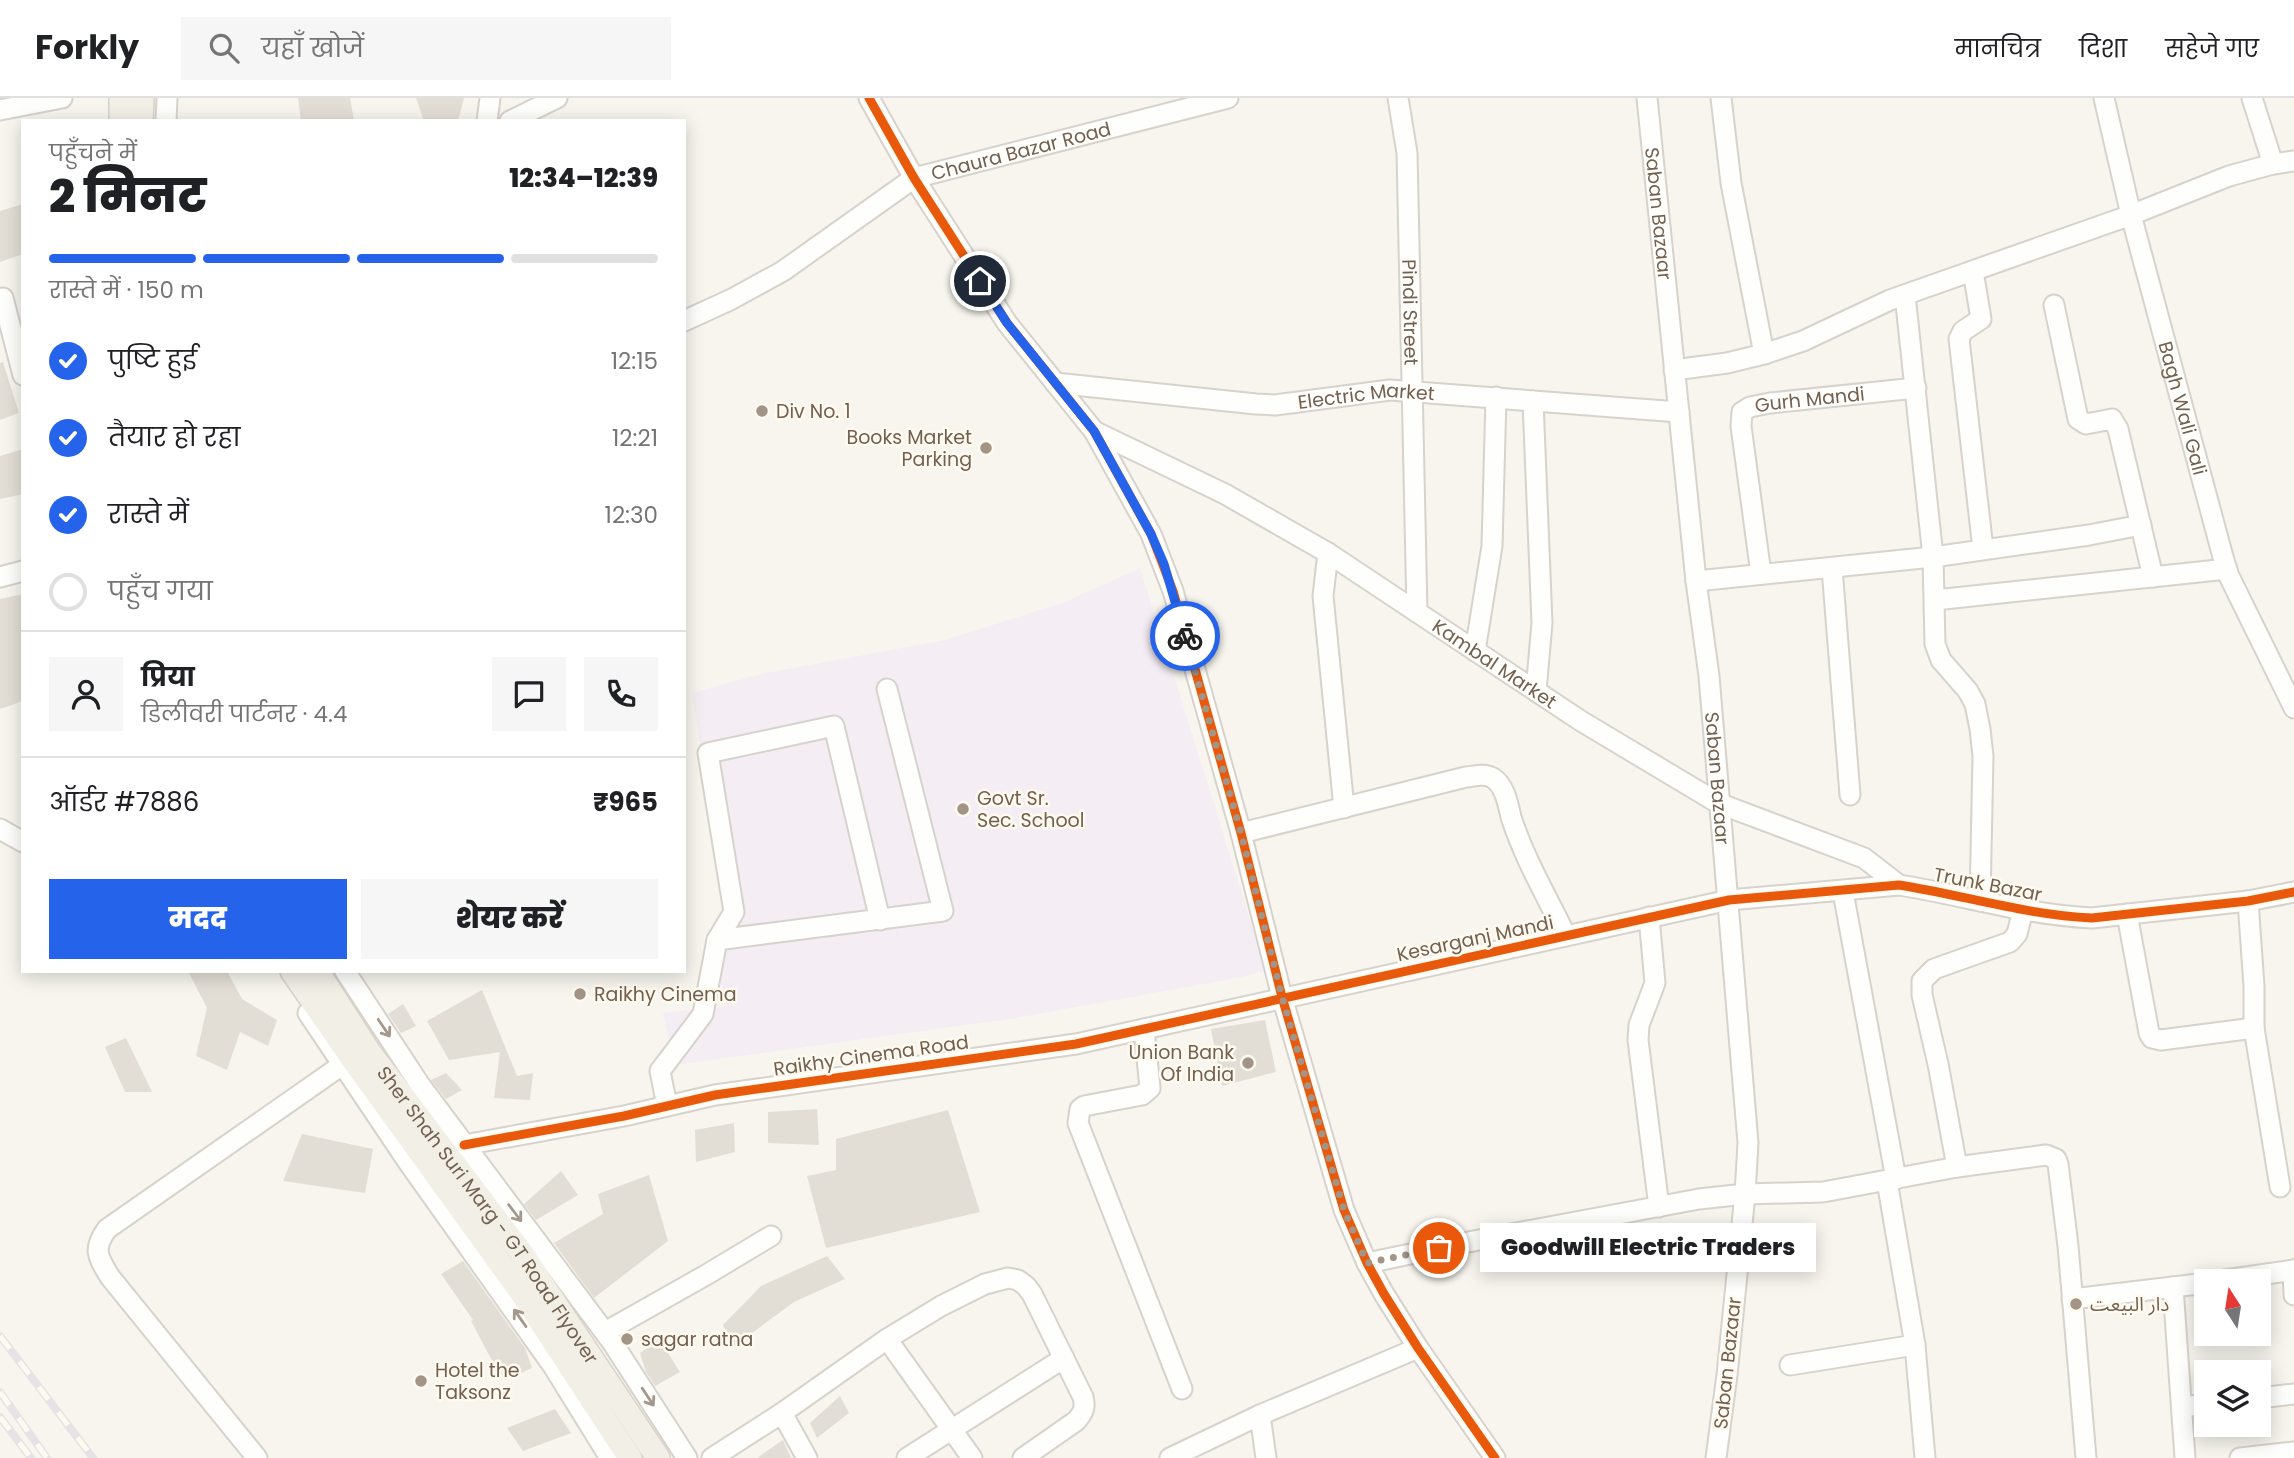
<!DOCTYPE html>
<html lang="hi">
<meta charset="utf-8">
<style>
:root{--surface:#fff;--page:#f6f6f6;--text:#202124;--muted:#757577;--line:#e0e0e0;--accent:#2563eb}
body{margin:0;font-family:Poppins,"Noto Sans Arabic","Noto Sans Devanagari",sans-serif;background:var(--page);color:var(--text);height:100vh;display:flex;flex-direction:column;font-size:26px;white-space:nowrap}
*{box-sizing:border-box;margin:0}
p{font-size:23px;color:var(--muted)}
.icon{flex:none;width:38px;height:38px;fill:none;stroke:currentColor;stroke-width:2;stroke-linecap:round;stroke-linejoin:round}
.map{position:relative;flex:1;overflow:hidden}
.sheet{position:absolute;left:21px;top:21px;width:665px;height:854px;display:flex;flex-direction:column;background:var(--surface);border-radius:0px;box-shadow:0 4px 18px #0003}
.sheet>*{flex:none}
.needle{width:46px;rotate:348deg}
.tools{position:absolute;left:2194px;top:1171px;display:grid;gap:14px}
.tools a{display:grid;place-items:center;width:77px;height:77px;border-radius:0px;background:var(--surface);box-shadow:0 4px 18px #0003;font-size:35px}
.pin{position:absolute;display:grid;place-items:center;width:60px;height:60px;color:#fff;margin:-30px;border:4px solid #fff;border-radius:50%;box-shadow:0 2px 7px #0007}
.courier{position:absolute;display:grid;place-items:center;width:70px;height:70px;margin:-35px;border:5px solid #2563eb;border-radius:50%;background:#fff;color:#222;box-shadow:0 2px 9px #0007}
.bubble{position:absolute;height:49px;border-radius:0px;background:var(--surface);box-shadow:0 4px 18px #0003;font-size:23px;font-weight:800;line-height:49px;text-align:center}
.summary em{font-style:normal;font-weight:800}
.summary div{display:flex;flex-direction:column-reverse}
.summary{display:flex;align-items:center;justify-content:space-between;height:119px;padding:0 28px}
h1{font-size:46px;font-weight:800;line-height:52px}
.bar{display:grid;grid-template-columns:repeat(4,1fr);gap:10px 7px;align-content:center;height:84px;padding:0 28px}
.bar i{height:9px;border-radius:5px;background:var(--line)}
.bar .on{background:var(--accent)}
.bar p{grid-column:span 4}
.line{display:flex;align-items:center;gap:18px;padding:0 28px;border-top:2px solid var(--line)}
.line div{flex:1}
.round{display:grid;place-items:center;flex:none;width:74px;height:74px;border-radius:0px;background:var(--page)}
ol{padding:0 28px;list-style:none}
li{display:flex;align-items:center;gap:21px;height:77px}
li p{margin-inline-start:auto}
li .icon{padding:7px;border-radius:50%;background:var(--accent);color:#fff;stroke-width:4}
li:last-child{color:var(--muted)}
li i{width:38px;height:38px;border:4px solid var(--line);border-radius:50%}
.primary-button{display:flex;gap:14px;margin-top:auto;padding:14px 28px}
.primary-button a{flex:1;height:80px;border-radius:0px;background:var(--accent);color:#fff;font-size:28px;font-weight:800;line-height:80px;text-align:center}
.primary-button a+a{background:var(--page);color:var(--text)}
header{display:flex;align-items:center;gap:42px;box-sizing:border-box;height:98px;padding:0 35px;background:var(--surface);border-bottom:2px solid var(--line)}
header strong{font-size:33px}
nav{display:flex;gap:38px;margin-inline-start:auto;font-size:24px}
.search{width:490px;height:63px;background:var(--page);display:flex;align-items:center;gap:18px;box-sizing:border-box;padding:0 24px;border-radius:0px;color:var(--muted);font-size:26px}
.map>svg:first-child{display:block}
.education{fill:#f5edf4}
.building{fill:#e3ded5}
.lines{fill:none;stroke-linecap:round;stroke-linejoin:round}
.minor-casing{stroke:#d7d2cc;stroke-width:23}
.major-casing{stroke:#d8d2cb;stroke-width:26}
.minor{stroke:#fefefc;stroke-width:19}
.major{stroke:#f2efe7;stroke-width:23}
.rail-casing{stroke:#e6e3e6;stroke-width:8}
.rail{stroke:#fefaf0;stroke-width:5;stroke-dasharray:16;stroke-linecap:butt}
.cycleway-casing{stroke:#fefaf0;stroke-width:13}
.cycleway{stroke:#e8590c;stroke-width:9}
.oneway{stroke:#a4978c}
.done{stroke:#a29487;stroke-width:7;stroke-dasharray:0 12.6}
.route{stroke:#2563eb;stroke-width:9}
.poi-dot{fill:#a29487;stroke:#fefaf0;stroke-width:2.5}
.labels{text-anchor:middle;stroke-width:5;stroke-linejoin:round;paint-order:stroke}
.street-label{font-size:19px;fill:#74604f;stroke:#fefaf0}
.poi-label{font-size:19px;fill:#74604f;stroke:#fefaf0;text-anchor:start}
</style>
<header>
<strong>Forkly</strong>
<div class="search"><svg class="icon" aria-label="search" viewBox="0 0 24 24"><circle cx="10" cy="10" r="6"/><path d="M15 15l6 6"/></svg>यहाँ खोजें</div>
<nav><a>मानचित्र</a><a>दिशा</a><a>सहेजे गए</a></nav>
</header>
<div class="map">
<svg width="2294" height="1360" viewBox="0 0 2294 1360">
<rect width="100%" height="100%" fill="#f7f5ee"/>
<path class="education" d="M1140,470l126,402 -24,7 -226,41 -342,47 -11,-52 62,-7 -11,-68 15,-13 -37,-232 69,-19 184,-34 120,-38z"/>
<path class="building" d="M298,0h52l4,23h-53z
M416,0h48l-6,23h-34z
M23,106v50l-23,8v-51z
M3,264l16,51 -19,7v-57z
M23,351v45l-23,5v-43z
M23,496v107l-23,8v-110z
M188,873h39l15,28 35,21 -9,26 -28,-14 -13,38 -31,-14 11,-48z
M482,892l35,86 16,-3 -3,27 -36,-2 6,-46 -51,8 -22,-39z
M403,906l13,22 -15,7 -13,-19z
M1265,922l11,52 -54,14 -11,-57z
M126,940l26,54h-27l-20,-45z
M446,975l16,17 -16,9 -15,-19z
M817,1011l2,36 -51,-2v-31z
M948,1012l32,102 -154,36 -19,-72 29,-6v-31z
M734,1025l1,29 -39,10 -1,-32z
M302,1036l71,15 -8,44 -82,-12z
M561,1073l17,24 -42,25 -12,-16z
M649,1077l19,66 -74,57 -40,-55 49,-29 -5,-20z
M827,1158l18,23 -51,23 -61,45 -10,-22 38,-39z
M463,1163l62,87 7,20 -27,12 -10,-14 -24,-45 2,-1 -32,-46z
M659,1241l21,33 -25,14 -9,-14 -6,-19z
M840,1298l9,17 -32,25 -7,-15z
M555,1311l16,24 -48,18 -16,-23z
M783,1342l8,18h-34z"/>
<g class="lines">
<g class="minor-casing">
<g id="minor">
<path d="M869,0l45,80 93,145 87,108 57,103 22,57 68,242 41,164 62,213 23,53 17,31 34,54 77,110"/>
<path id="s1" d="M1398,0l9,55 10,459"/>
<path id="s2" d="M1647,0l49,483 13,95 39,467 -3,51 -18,181 -11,83"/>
<path d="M1721,0l10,85 33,171"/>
<path id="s3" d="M2104,0l27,117 92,342 5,17 66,134"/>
<path d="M2252,0l21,66"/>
<path d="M0,12l62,-12"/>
<path d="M166,23l1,-23"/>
<path d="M487,23l3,-23"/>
<path d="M510,23l47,-23"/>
<path d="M1973,173l8,48 -18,12 -4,8 24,210"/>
<path d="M1905,197l28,262 2,87 6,16 27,31 7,13 5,25 3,27 -3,145"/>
<path d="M3,200l20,77"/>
<path d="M2054,207l24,114 8,5 26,-5 6,10 35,148"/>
<path id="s4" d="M684,223l48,-22 51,-28 131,-93 314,-80"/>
<path d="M1674,272l53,-7 37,-9 39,-13 87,-41 241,-85 98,-39 44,-12 21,-3"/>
<path id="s5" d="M1055,285l201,21 19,1 115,-15 289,22"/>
<path d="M1533,303l9,222 -6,68"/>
<path id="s6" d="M1094,333l131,63 103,59 253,168 137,82 146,55 35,27"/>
<path d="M1328,455l-5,43 21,212"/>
<path d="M1832,470l18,227"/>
<path id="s7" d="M1761,476l-20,-148 1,-14 8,-5 20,-4 146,-15"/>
<path d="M0,479l23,-6"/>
<path d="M1696,483l237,-24 156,-22 52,-10"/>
<path d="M1935,502l292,-31"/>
<path d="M1475,553l17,-105 4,-149"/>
<path d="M0,731l23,13"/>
<path d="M1241,735l225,-56c9,-1 19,-4 27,1 12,8 15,26 18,39 13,41 36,80 55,119"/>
<path d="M1843,794l53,287"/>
<path d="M2248,803l6,85v42l26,159"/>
<path d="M2127,816l22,119 3,5 9,2 93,-12"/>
<path d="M1649,819l6,66 -16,42 -1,15 21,167"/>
<path d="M717,842l226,-29 -56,-222"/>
<path d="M345,873l75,114 192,257 75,116"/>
<path d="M308,915l100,149 145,204 57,92"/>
<path d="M1144,931l6,59 -8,7 -58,11 -4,3 -2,14 104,266"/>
<path d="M667,1008l-7,-35 43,-57 14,-74 17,-28 -26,-159 126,-27 46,194"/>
<path d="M464,1047l160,-29 91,-21 361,-51 653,-144 170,-15c64,10 127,30 193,33l156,-17 46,-9"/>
<path d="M1957,1069l-19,-103 -16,-69v-14l12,-12 76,-27 7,-8 6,-24"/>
<path d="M1887,1083l28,164 10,113"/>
<path d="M1367,1165l96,-20 236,-44 46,-5 78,-2 134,-25 89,-12 10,4 2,5 10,82 18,212"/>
<path d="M2293,1172l1,25"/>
<path d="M2218,1183l76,-11"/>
<path d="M2173,1189l12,171"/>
<path d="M2072,1201l135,-16"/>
<path d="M605,1234l101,-57 65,-39"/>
<path d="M887,1241l85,119"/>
<path d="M1790,1267l125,-20"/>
<path d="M2259,1300l35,-4"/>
<path d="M2182,1309l25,-3"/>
<path d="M782,1315l25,45"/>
<path d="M1260,1317l6,43"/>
<path d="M257,1360l-147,-181c-12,-20 -18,-27 -3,-48l235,-164"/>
<path d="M712,1360l70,-45 105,-74 54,-33 44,-22 23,-6 10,2 8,6 6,8 51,103c3,11 0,16 -7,24l-53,37"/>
<path d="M907,1360l157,-100"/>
<path d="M1170,1360l90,-43 158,-67"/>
<path d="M2240,1360l54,-6"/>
</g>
</g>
<g class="major-casing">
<g id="major">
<path d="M121,23v-23"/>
<path d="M141,23l1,-23"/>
<path d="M292,873l60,87 172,238 106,162"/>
<path id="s8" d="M317,873l52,81 151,199 138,207"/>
</g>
</g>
<use href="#minor" class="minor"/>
<use href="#major" class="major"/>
<g class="rail-casing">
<path id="rail" d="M0,1238l93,122
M0,1294l47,66
M0,1319l31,41"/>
</g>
<use href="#rail" class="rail"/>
<g class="cycleway-casing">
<path id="cycleway" d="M869,0l45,80 93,145 87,108 57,103 22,57 68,242 41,164 62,213 23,53 17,31 34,54 77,110
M464,1047l160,-29 91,-21 361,-51 653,-144 170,-15c64,10 127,30 193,33l156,-17 46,-9"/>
</g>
<use href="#cycleway" class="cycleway"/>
</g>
<defs><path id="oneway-shaft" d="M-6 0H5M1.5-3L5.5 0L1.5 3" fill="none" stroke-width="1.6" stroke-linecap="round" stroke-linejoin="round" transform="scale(1.75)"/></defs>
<g class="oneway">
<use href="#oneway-shaft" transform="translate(384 930) rotate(56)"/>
<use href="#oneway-shaft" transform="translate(515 1115) rotate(53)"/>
<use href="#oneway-shaft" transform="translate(520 1220) rotate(-125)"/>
<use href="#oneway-shaft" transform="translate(648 1299) rotate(57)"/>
</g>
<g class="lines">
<path class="done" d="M1185,538l56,197 41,164 62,213 23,53 72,-15"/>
<path class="route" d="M980,183l27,42 87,108 57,103 13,30 21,72"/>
</g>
<g class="poi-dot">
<circle cx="762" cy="313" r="7"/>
<circle cx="986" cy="350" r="7"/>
<circle cx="963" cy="711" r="7"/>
<circle cx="580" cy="896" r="7"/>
<circle cx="1248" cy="965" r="7"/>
<circle cx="2076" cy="1206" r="7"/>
<circle cx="627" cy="1241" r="7"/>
<circle cx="421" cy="1283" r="7"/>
</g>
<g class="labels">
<g class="street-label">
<text dy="7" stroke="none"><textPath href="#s4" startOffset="382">Chaura Bazar Road</textPath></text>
<text dy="7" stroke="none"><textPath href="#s2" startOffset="116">Saban Bazaar</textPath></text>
<text dy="7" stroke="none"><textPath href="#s1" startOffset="215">Pindi Street</textPath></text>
<text dy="7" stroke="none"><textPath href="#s5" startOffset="313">Electric Market</textPath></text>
<text dy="7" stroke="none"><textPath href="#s7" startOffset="233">Gurh Mandi</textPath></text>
<text dy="7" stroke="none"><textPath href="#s3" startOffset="320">Bagh Wali Gali</textPath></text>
<text dy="7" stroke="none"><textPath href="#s6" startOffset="464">Kambal Market</textPath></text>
<text dy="7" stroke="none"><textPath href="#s2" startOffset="684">Saban Bazaar</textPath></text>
<text transform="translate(1988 786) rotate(11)" y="7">Trunk Bazar</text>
<text transform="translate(1475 840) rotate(-12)" y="7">Kesarganj Mandi</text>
<text transform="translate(871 957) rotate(-8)" y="7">Raikhy Cinema Road</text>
<text dy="7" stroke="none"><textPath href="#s8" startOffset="298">Sher Shah Suri Marg - GT Road Flyover</textPath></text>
<text transform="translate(1727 1265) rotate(-84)" y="7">Saban Bazaar</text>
</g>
<g class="poi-label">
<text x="776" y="320">Div No. 1</text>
<text x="972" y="346" text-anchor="end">Books Market<tspan x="972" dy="22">Parking</tspan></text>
<text x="977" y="707">Govt Sr.<tspan x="977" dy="22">Sec. School</tspan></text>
<text x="594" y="903">Raikhy Cinema</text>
<text x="1234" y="961" text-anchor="end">Union Bank<tspan x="1234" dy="22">Of India</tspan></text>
<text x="2090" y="1213">دار البیعت</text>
<text x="641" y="1248">sagar ratna</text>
<text x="435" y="1279">Hotel the<tspan x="435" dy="22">Taksonz</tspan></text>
</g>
</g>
</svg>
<div class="tools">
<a><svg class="needle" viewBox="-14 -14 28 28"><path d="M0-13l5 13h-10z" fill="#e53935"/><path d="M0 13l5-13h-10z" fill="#757577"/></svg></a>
<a><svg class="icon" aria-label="layers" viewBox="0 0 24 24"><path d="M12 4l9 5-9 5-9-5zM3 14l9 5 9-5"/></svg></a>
</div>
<div class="pin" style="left:1439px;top:1150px;background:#ea580c"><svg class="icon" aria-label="bag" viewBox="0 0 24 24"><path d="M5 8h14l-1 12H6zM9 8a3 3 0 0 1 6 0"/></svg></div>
<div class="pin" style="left:980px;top:183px;background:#1f2937"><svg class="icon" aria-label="home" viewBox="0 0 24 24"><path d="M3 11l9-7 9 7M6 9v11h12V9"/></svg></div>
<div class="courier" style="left:1185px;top:538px"><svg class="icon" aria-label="bike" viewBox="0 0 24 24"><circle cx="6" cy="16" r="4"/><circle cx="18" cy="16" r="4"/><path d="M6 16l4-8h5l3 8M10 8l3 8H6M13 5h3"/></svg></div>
<div class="bubble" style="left:1480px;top:1125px;width:336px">Goodwill Electric Traders</div>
<section class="sheet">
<div class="summary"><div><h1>2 मिनट</h1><p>पहुँचने में</p></div><em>12:34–12:39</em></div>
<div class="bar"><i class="on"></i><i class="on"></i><i class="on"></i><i></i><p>रास्ते में · 150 m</p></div>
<ol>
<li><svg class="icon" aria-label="check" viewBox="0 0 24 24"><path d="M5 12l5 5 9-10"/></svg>पुष्टि हुई<p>12:15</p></li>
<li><svg class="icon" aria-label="check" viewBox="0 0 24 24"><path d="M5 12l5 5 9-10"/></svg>तैयार हो रहा<p>12:21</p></li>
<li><svg class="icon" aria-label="check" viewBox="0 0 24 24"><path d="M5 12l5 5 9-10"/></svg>रास्ते में<p>12:30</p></li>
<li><i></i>पहुँच गया</li>
</ol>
<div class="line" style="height:126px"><a class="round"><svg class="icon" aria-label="person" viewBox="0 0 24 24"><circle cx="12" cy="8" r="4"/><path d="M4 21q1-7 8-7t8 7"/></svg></a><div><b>प्रिया</b><p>डिलीवरी पार्टनर · 4.4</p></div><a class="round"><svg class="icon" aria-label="chat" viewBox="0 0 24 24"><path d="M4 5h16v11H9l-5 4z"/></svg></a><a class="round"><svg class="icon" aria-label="phone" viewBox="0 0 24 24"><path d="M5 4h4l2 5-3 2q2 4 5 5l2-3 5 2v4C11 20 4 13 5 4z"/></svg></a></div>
<div class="line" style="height:91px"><div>ऑर्डर #7886</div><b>₹965</b></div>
<div class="primary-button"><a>मदद</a><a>शेयर करें</a></div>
</section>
</div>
